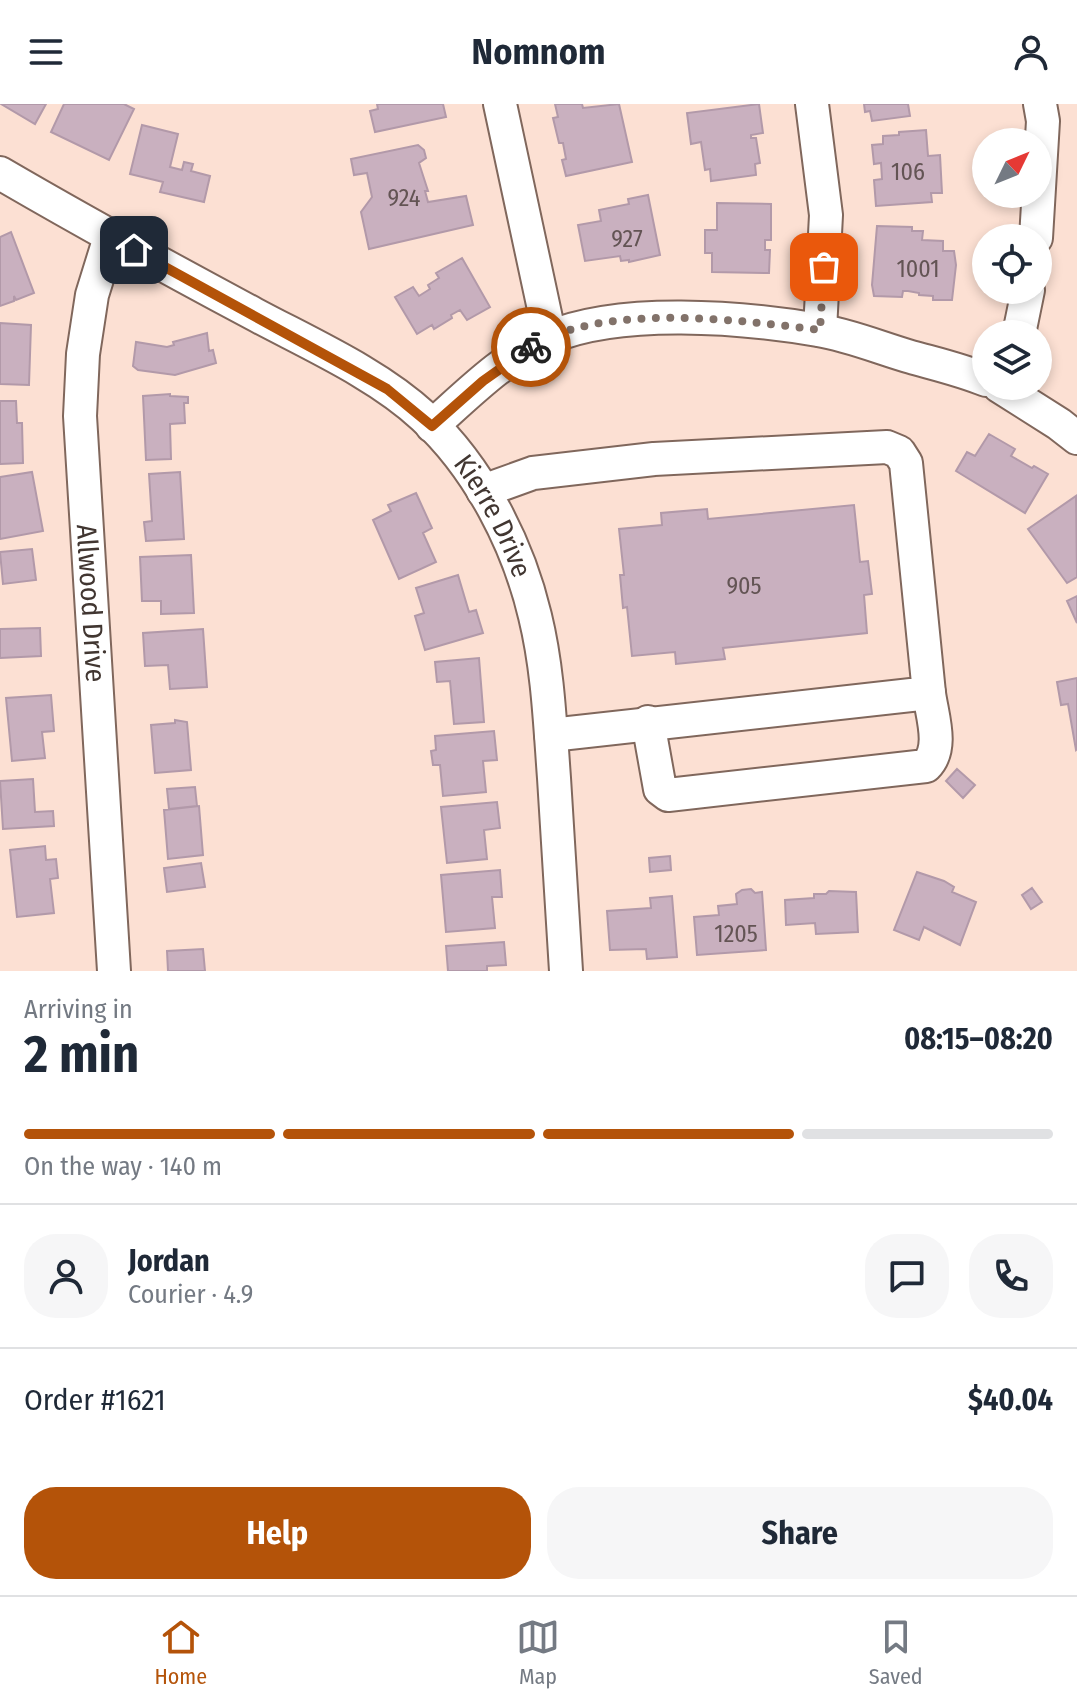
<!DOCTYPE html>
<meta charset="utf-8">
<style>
:root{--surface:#fff;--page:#f6f6f7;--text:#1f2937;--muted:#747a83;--line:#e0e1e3;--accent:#b45309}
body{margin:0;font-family:"Fira Sans Condensed",sans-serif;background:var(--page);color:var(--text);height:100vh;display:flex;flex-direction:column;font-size:30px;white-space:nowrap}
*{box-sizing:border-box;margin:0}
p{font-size:26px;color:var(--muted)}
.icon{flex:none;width:44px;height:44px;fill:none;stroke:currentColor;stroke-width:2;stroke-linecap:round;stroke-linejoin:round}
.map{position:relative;height:867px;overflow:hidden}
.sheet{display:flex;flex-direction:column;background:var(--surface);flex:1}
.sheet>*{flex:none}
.needle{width:52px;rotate:47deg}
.controls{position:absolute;left:972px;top:24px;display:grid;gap:16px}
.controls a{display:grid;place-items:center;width:80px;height:80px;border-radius:50%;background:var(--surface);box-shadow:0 4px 12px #0003;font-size:40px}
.pin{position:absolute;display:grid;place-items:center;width:68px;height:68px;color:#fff;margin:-34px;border-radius:16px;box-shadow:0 4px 12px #0006}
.courier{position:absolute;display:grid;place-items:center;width:80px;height:80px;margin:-40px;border:6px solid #b45309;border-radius:50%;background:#fff;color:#222;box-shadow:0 2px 10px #0007}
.headline em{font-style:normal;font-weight:700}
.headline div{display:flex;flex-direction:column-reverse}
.headline{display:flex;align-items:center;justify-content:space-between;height:136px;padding:0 24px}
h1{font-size:52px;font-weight:700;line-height:60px}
.bar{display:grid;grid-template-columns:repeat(4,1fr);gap:12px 8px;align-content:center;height:96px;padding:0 24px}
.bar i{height:10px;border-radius:6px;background:var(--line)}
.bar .active{background:var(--accent)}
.bar p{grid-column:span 4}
.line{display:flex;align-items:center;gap:20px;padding:0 24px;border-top:2px solid var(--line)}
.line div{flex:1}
.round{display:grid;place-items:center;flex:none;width:84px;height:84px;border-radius:32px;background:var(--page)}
.cta{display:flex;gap:16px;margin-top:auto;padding:16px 24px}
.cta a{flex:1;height:92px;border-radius:32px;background:var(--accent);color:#fff;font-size:32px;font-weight:700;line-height:92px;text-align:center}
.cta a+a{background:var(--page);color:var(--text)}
header{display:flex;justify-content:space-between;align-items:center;height:104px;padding:0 24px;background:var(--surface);font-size:36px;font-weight:700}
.tab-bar{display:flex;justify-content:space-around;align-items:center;height:112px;border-top:2px solid var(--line);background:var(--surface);font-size:22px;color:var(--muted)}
.tab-bar a{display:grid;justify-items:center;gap:4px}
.tab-bar .active{color:var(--accent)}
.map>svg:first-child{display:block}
.building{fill:#c9b0bf;stroke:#b299a9;stroke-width:2}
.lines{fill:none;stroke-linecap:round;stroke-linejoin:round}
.minor-casing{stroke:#80675c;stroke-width:36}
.minor{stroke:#fff;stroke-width:32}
.done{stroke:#82726a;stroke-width:8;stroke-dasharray:0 14.4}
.route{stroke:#b45309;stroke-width:10}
.labels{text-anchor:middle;stroke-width:6;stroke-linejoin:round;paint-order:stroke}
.number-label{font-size:24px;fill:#635454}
.street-label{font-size:28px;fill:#413631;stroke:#fce0d3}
</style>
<header><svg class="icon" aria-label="menu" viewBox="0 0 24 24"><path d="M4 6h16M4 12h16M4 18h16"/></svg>Nomnom<svg class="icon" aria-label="person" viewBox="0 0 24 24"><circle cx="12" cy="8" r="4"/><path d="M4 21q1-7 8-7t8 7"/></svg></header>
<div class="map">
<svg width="1077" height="867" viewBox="0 0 1077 867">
<rect width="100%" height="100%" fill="#fce0d3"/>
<path class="building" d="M1,0h45l-11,20z
M64,0h60l10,5 -25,51 -58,-28z
M377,0h66l3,13 -71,15 -5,-21 8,-2z
M555,0h27l1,4 36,-4 13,58 -66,14 -4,-16 4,-1 -3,-16h-4l-6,-25 5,-1z
M759,0l4,29 -12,2v3h5l4,25 -5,1 1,11 -45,6 -1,-12 -5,1 -4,-28 -10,2 -4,-31z
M864,0h44l2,12 -38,5 -2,-10 -5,1z
M142,21l36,9 -8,33 12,3 2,-8 9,2 -2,7 19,5 -6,26 -44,-10 3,-10 -33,-8z
M926,26l2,26 12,-1 2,38h-11l1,9 -56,4 -2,-26 8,-1 -1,-16 -7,1 -2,-19 11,-1v-8l16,-1v-3z
M418,41l6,5 2,8 -7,5 9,28h-3l3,11 38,-6 7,29 -104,24 -8,-37 11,-15 -5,-24 -13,2 -3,-16z
M648,91l12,60 -31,7v-2l-8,1 -1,-5 -35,5 -7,-36 23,-4 -2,-11 30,-6 -1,-5z
M717,99l54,1v36h-6v10h5l-1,23 -57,-1v-19h-7v-23h12z
M877,122l35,1v4h11l-1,9 21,1v10h11l2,14 -4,35h-19v-4l-14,-1v-2l-11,-2h-5l-1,6 -28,-1 -2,-11z
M11,128l23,61 -18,7 -2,-4v5l-14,5v-69z
M462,154l28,49 -23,13 -7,-10 -9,5 1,3 -18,11 -2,-4 -15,9 -22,-37 18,-10 6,9 11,-7 -2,-4 11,-7 -3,-5z
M0,219l31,2 -2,60 -29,-1z
M207,229l2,18 4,-1 3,13 -41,12 -37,-5 -5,-4 3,-24 31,5 7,-2 -1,-3z
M170,290v2l18,1v6h-4l1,20 -15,1 1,35 -25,1 -3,-64z
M0,297h16l1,22h5l1,40 -23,1z
M989,330l26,15 -4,7 21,12 2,-2 14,8 -23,39 -69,-42 11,-19 8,4z
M32,368l11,59 -43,8v-62z
M180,368l4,67 -38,2 -2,-19 8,-1 -3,-47z
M416,389l16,35 -9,5 13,29 -37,17 -26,-59 18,-9 -3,-6z
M1076,392l1,81 -10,6 -39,-54z
M854,401l6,57 8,-1 4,33 -8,1 3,38 -144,15 2,11 -49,5 -1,-12 -43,4 -5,-49 -4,1 -3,-33h4l-5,-46 43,-4 -1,-12 46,-4 1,10z
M32,445l4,31 -33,4 -3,-32z
M191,451l3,58 -33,1v-13h-19l-2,-44z
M458,471l11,37 7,-2 7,23 -58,17 -10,-34 9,-3 -8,-25z
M1077,492v27l-10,-22z
M40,524l1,28 -41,2v-29z
M203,525l4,58 -37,2 -2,-24 -23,1 -2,-33z
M479,554l5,64 -30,2 -4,-43 -13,1 -2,-20z
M1077,574v71l-1,1 -8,-46 -7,1 -4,-23z
M51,591l3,36 -12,1 3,26 -33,3 -6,-63z
M175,616l12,2 4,48 -36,3 -4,-48 24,-2z
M494,627l3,29 -14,1 3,31 -43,4 -3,-31h-7l-2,-14 5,-1 -1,-14z
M957,665l18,16 -12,13 -17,-17z
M33,675l2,33 18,-1 1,15 -51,3 -3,-48z
M195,683l2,19 -28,3 -2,-20z
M497,698l3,26 -16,2 3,29 -40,4 -6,-56z
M199,702l4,49 -35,4 -4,-49z
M45,742l1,14 10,-1 2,19 -8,1 4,34 -37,4 -7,-67z
M670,752l1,14 -21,2 -1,-14z
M201,759l4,24 -38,5 -3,-24z
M500,766l2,27h-10l3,31 -49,4 -5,-57z
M917,768l27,9 10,6 -2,5 24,10 -16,43 -36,-18 -5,13 -25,-10z
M1032,784l10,14 -11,7 -9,-14z
M751,785l4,4 7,-1 4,58 -69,5 -3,-38 25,-2 -1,-9 19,-2 -1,-10 6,-4z
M829,787l27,1 2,40 -42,2 -1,-11 -29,2 -1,-25 29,-2v-4h12z
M672,792l5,61 -30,2 -1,-10 -36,1 -3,-39 44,-3 -1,-10z
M504,838l2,23 -19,1v5h-39l-2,-25z
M203,845l2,22h-37l-1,-20z"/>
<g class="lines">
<g class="minor-casing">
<g id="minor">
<path d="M500,0l50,233"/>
<path d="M812,0l14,111 -6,115"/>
<path id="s1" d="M0,69c84,49 168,95 254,141 56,30 124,60 170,103 55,51 94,127 111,199 13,53 15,108 19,162 4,64 8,129 12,193"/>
<path id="s2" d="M110,133l-18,58 -9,59 -3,62 34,555"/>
<path d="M1036,134l7,-117 -3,-17"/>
<path d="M1019,230l9,-44"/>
<path d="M999,282l60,38 18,14"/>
<path d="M432,322c35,-31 72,-69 116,-88 72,-31 193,-21 270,-8 31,5 62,18 93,27 25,7 51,13 75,23"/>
<path d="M483,387l50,-18 121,-14 233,-12 12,5 7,11 23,230 -378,42"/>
<path d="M648,618l12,67 8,6 258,-29c18,-18 6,-50 3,-73"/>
</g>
</g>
<use href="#minor" class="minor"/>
</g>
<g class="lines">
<path class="done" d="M531,243c72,-45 208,-27 289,-17l4,-63"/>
<path class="route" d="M134,146l253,139 45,37 51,-45 48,-34"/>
</g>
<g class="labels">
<g class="number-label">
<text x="908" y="76">106</text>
<text x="404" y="102">924</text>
<text x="627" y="143">927</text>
<text x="918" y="173">1001</text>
<text x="744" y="490">905</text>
<text x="736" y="838">1205</text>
</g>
<g class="street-label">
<text dy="10" stroke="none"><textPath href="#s1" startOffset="612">Kierre Drive</textPath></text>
<text dy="10" stroke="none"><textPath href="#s2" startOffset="370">Allwood Drive</textPath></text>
</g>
</g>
</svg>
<div class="controls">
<a><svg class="needle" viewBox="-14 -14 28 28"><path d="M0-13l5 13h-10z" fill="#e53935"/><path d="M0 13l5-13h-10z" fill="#747a83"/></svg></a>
<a><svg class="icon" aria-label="locate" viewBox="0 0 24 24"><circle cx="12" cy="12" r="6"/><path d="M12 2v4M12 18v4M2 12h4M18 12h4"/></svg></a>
<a><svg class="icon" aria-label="layers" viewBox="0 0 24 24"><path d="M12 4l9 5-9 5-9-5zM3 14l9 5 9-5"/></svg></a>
</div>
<div class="pin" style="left:824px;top:163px;background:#ea580c"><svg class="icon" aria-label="bag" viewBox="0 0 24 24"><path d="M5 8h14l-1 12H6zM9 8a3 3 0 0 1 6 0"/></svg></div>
<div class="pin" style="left:134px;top:146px;background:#1f2937"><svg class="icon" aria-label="home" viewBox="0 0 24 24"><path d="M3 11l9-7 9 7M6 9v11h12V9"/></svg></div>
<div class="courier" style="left:531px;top:243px"><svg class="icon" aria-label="bike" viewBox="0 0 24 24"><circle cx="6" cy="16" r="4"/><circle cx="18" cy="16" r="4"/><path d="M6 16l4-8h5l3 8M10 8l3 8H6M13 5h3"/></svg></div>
</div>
<section class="sheet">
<div class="headline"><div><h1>2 min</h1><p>Arriving in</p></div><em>08:15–08:20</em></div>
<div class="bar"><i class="active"></i><i class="active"></i><i class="active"></i><i></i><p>On the way · 140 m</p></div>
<div class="line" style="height:144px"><a class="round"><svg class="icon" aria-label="person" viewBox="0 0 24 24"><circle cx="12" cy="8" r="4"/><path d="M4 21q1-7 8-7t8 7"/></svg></a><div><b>Jordan</b><p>Courier · 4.9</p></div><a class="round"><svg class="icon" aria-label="chat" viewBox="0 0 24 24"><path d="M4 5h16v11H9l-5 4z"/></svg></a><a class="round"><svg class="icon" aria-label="phone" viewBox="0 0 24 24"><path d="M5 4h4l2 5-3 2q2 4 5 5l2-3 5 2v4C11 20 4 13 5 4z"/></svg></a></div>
<div class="line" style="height:104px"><div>Order #1621</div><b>$40.04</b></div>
<div class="cta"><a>Help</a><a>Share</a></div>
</section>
<nav class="tab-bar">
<a class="active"><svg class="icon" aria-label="home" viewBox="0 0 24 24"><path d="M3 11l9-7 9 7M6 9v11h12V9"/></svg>Home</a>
<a><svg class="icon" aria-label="map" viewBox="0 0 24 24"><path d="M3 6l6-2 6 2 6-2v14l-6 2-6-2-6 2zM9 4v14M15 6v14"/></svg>Map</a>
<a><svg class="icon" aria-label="saved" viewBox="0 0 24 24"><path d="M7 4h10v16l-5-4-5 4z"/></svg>Saved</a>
</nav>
